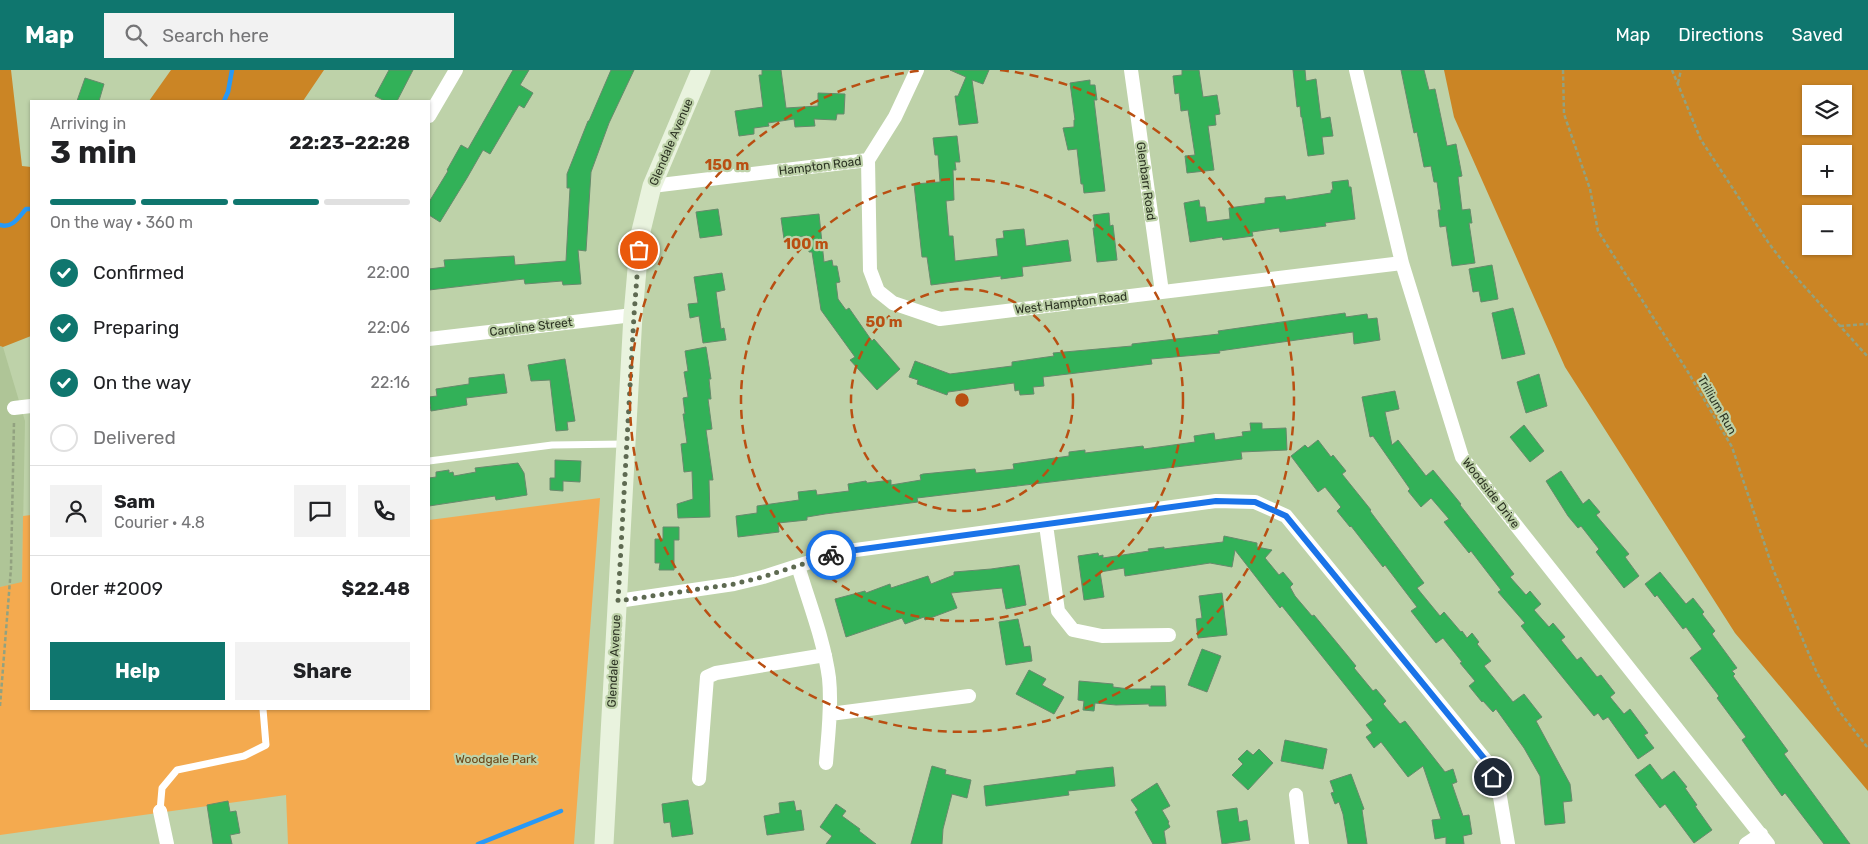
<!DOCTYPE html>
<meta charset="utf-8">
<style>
:root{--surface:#fff;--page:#f2f2f2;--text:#202124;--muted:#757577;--line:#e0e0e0;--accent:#0f766e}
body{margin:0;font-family:Rubik,sans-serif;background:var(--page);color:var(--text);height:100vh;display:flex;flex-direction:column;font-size:19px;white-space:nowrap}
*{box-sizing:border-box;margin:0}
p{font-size:16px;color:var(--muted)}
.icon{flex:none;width:28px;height:28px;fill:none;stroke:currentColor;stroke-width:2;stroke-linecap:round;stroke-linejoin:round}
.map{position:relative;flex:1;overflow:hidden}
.panel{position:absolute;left:30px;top:30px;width:400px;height:610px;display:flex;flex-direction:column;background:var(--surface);border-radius:0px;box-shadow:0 1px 4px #0004}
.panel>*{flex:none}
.fabs{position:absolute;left:1802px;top:15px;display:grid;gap:10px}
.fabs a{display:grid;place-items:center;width:50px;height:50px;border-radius:0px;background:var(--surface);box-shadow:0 1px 4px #0004;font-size:25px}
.pin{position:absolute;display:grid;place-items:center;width:42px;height:42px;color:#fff;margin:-21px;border:2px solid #fff;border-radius:50%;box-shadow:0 1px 5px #0007}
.courier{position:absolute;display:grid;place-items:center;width:50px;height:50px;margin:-25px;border:4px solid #1a73e8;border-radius:50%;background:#fff;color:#222;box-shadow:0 1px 6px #0007}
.overview em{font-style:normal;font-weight:700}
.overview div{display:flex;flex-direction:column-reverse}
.overview{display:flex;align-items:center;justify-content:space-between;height:85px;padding:0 20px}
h1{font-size:32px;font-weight:700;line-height:38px}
.bar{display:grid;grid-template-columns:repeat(4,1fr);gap:8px 5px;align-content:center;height:60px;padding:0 20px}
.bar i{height:6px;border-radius:4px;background:var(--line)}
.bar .current{background:var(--accent)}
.bar p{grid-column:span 4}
.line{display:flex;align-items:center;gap:12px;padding:0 20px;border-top:1px solid var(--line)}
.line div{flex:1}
.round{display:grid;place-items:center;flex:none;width:52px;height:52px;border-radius:0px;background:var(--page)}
ol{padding:0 20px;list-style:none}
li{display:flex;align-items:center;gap:15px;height:55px}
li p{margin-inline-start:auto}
li .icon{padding:5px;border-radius:50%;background:var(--accent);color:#fff;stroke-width:4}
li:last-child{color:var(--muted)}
li i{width:28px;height:28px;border:2px solid var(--line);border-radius:50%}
.action{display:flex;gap:10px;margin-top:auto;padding:10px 20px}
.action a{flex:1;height:58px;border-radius:0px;background:var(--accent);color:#fff;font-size:20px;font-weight:700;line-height:58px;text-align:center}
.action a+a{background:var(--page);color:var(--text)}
header{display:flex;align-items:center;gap:30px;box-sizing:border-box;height:70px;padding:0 25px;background:var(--accent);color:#fff}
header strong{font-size:24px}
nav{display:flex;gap:28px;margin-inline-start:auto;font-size:18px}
.search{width:350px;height:45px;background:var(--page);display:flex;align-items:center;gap:12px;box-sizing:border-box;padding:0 18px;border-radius:0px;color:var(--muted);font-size:19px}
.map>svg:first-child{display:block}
.built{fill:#afc597}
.green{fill:#f4aa4f}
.forest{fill:#cb8525;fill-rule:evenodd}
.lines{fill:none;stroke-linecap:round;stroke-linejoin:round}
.stream{stroke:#2899f6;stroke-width:4.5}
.building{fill:#32b158;stroke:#678a6c}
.path{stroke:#92a280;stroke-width:2.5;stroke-dasharray:4 2.5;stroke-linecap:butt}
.lane{stroke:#fff;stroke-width:7}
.street{stroke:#fff;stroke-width:14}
.secondary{stroke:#e9f3de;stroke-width:19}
.done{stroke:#5e6a51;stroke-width:5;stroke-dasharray:0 9}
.route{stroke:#1a73e8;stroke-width:6}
.ring{fill:none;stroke:#b94f12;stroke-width:2.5;stroke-dasharray:9 6}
.labels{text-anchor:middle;stroke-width:4.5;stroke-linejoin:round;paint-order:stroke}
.street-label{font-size:12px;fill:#2b3222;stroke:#bed2a9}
.park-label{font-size:12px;fill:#6b4617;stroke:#bed2a9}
.centre{fill:#b94f12;stroke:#bed2a9;stroke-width:2.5}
.ring-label{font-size:15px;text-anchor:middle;font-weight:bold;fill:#b94f12;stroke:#bed2a9;stroke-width:4.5;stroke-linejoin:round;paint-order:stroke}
</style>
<header>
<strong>Map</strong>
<div class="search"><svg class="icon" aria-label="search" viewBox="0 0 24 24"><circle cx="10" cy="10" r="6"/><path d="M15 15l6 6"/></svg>Search here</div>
<nav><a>Map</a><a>Directions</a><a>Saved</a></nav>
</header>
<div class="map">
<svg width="1868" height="774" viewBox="0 0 1868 774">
<rect width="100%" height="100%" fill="#bed2a9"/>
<path class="built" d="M0,276l3,1 22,74 -3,162 -22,4z"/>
<path class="green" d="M600,428l-26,346h-286l-2,-49 -286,40v-248l22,-5 1,-66 8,-1v194h398v-189z"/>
<path class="forest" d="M0,0h11l11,96 9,1v169l-28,11 -3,-1z
M171,0h153l-21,31h-154z
M1444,0h424v721l-133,-158 -170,-266 -111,-250zM1811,24h33v32h-33zM1811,84h33v32h-33zM1811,144h33v32h-33z"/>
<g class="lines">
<path class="stream" d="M224,31l4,-9 4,-22
M0,155c12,4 19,-8 26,-16h5
M478,774l83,-33"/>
</g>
<path class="building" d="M389,0h24l-16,31h-12l-10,-5z
M513,0h16l-9,15 13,8 -9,15 -5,-3 -29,49 -7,-4 -16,28 -27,44 -11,-7v-13l19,-31 -1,-1 14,-25 7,4z
M611,0h23l-25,53 -18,49 -5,79 -8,-1 3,34 -18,1 -1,-4 -37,3 -1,-5 -95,11v-21l16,-2 -1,-7 70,-4 1,9 51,-4 4,-73h-3v-14l21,-53h1z
M762,0h19l5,38 32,-2v-13l27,1 -1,20h-7l-1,6 -22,-1 1,7 -20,1 -1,-8 -26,4 1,3 -15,2v6l-15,2 -4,-25 28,-4 -4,-32h3z
M950,0h39l-6,14 -11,-4 6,43 -19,2 -4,-29h3l8,-19z
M1182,0h17l4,27 14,-2 3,19 -5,1 1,10 -8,1 6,44 -27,3 -2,-17 10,-1 -7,-45 -7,1 -2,-18 -4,1 -2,-18 9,-1z
M1293,0h12l1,11 10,-2 5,40 9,-2 3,19 -11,1 2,17 -16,2 -6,-39h-1l-1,-11 -3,1z
M1401,0h23l5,20 6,-1 12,57 9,-2 6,32 -4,1 4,33 8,-1 2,14h-3l6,40 -23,3 -6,-40 -6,1 -2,-17h3l-4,-28h-3l-3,-16 -7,1 -7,-35 -3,1z
M85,8l19,6 -5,17h-22z
M1090,10v5h5l2,15h-3l11,91 -21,2 -1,-9h-2l-4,-35 -9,1 -5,-22 11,-1v-7h1l-5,-37z
M957,66l3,26h-5l1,8h-3l1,30 -8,1 3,35h4l2,25 43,-5 -2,-17 8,-1 -1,-7 21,-2 2,17 42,-6 3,21 -49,6 1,9 -22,3v-3l-70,9 -4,-28h-5l-8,-73 26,-2 -2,-27h-3l-2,-17z
M1348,110l1,7h2l4,32 -30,4 1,3 -46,6 -1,-4 -27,4 1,4 -30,4 -1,-3 -32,5 -6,-39 15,-3 1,7h5l2,15 23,-3 -1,-11 36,-5v-5l20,-2 1,4 45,-7v-3h2l-1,-8z
M718,139l4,26 -22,3 -4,-26z
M1109,143l1,13 3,-1 4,35 -20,2 -4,-34h2l-2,-13z
M819,144l5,48 8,-2 1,6h4l3,16 -4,1 2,16 8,11 3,-2 23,33 2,-2 26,30 -23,21 -27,-30 5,-3 -34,-47 -9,-58h-3l-2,-16 -23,3 -3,-21z
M1492,195l6,34 -17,3 -2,-11 -6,1 -4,-23z
M722,203l3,17 -9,2 5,37 3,-1 2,12 -23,3 -4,-27 -9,2 -2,-14 10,-1 -4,-26z
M1513,238l12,46 -23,5 -10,-46z
M1345,243l1,4 21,-3 1,5 9,-1 3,22 -26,4 -1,-12 -134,19 1,2 -69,6 1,5 -109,13 1,9 -11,1 1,7 -14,1 -1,-5 -4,1 -1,-8 -66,9 -1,3 -30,-11 1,-4 -9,-3 6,-16 35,13 62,-8v-4l42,-6 -1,-3 79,-7v-2l87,-10 -1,-3z
M706,277l5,32h-2l2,20h-3l4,30 -6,1 7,50h-4l1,37 -32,1 -1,-14 16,-5 -1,-28 -8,1 -3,-28 6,-1 -4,-29h2l-2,-16 5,-1 -4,-25 4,-1 -3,-20z
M565,289l10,62 -8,1 1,8 -12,1 -6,-51 -19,1 -3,-16z
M504,304l3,19 -41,5 1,7 -36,6 -2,-14 8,-1 -1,-7 33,-5v-6z
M1539,304l8,32 -21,7 -9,-31z
M1395,321l4,18 -14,3 7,33 6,-5 28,36 7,-6 28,34 -1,1 54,69 -4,3 16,18 4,-4 11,13 -7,6 15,17 4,-4 12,14 -4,3 16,20 4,-3 16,20 4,-2 14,18 -5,4 14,17 6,-5 18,24 -4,2 10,13 -16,11 -30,-42 -5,3 -5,-7 -4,3 -73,-90 4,-3 -27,-31 3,-2 -30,-39 -2,2 -25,-31 5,-3 -18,-21 -10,9 -13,-16 2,-2 -37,-53 -3,1 -8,-40z
M1250,353h12v6l24,-1 1,22 -46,2 1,7 -325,39 1,4 -93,12 -18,3v3l-29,3 1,9 -41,5 -2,-21 21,-3v-7l42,-6 -1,-8 18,-2 1,5 32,-4 -1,-7 18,-3 1,2 24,-3v5l30,-5 -1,-5 3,-1 52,-5 1,4 38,-4 -1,-5 56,-8v-4l16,-2v3l58,-7 1,3 51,-7 -1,-6 20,-3 1,7 28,-4 -1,-4 9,-1z
M1524,355l20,26 -14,11 -20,-25z
M1318,370l13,17 2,-2 13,16 -4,3 29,36 -1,1 54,72 -7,5 23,28 4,-4 17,20 1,-1 5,7 5,-5 7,9 -2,2 14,17 -7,5 29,36 11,-8 18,23 -6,4 34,63 2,17 -9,1 2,21 -20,2 -5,-49 -16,-28 -28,-39 -3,3 -10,-11 -1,1 -13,-16 6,-5 -15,-18 2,-1 -19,-24 -7,5 -25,-32 6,-4 -32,-42 -2,2 -32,-41 -1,1 -13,-16 4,-4 -16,-20 -7,5 -27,-36 14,-11 3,3z
M555,390l26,1 -1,21 -17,-1v10l-13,-1v-12h5z
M518,393l6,10 3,22 -31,5 -1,-4 -66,10v-28l7,-1v-5l13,-2v3l4,-1 1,4 22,-4 -1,-4z
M1561,401l22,33 6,-5 11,13 -4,3 33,39 -4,3 14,19 -15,12 -28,-36 3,-3 -18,-23 -3,2 -10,-12 -22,-35z
M663,457h16v13h-5v30h-15l1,-7h-5v-24h8z
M1224,466l33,7v4l15,3 -7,8 14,17 4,-3 10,12 -3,3 5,9 17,20 2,-1 19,23 23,28 -2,2 19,23 3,-2 10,12 -3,3 17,20 5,-3 40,51 8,-3 4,13 -5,2 11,32 6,-1 3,19 -9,2 1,8h-18v-7l-11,2 -3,-19 9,-1 -18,-53 -15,11 -27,-35 -7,6 -8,-11 6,-4 -6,-8 7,-5 -91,-114 -2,2 -45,-58 -3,17 -22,-4 -85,13 -1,-8 -24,4 4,25 -20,3 -6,-44 20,-3 1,3 4,-1v3l46,-7 -1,-2 16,-2v2l59,-7z
M1019,495l7,40 -20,4 -4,-21 -51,5 6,15 -32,12 -1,-3 -19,7 -3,-6 -56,19 -11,-38 30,-8 1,2 24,-9 1,4 37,-12 3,8 23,-9v-3l37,-3z
M1660,502l26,32 7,-6 11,14 -2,2 13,17 -3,3 25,34 -5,3 3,3 -2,2 55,75 -4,3 66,90h-26l-39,-51 -3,3 -13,-18 -27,-38 4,-3 -29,-39 2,-2 -29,-38 12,-9 -16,-22 -3,2 -26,-34 -2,2 -10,-13z
M1222,523l5,42 -29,3 -2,-19 6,-1 -3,-22z
M1018,549l6,28 6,-1 2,15 -26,4 -7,-43z
M1202,579l19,7 -14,36 -19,-7z
M1029,600l17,9 -4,6 22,12 -10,17 -38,-20z
M1079,611l34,3v3l16,2h22v-3h14l1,20h-17v-2l-33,1 -21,-2 -1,8 -11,-1 1,-9 -6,-1z
M1285,670l42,9 -4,20 -42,-8z
M1259,679l14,14 -25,27 -16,-15 11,-11 -5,-5 9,-9 6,5z
M1650,694l12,16 12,-9 13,16 -2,1 12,17 -2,1 17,24 -18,13 -29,-39 -5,4 -25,-33z
M932,696l14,4 -1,4 26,6 -4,18 -15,-4 -9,35 -1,15h-31z
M1113,697l2,19 -47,5 1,4 -83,11 -2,-20 92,-12v-3z
M1351,704l13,35 -2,1 5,34h-19l-5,-30 -4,-12 -4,2 -4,-11 3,-1 -4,-11z
M1157,713l13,23 -8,4 7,12 -1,1 2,4 -6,4 2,13h-13l-18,-32 3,-2 -7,-10z
M688,730l5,34 -21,3 -2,-15 -6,1 -2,-19z
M228,731l2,11 6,-1 4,22 -10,2 2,9h-19l-6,-39z
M794,731l2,10 5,-1 3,20 -37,5 -3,-19 16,-3 -1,-10z
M836,734l10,7 -4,5 18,13 -1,2 17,13h-50l6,-8 -12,-9z
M1237,738l2,14 8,-2 3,20 -28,4 -5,-33z"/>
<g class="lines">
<path class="path" d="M1563,0l1,44 26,75 8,42 90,141 44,75 41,122 44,104 22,38 29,37
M1672,0l29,70 67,102 18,24 82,91
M1678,13l3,-13
M1840,256l28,-2
M0,636l11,-138 3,-146"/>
<path class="lane" d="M429,391l123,-16 73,-1
M160,741l2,-23 15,-18 67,-14 22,-11 -3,-36"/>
<path class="street" d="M1131,0l31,222
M1356,0l46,193 60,194 306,387
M429,46l27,-46
M868,90l2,110 8,21 15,12 47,16 462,-56
M868,90l27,-43 22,-47
M652,116l216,-26
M429,269l204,-24
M14,338l17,-2
M1046,455l12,86 15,19 29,6 67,-1
M798,496c11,37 26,74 31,112 3,28 -1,57 -3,85
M618,531l116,-17 29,-7 78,-25 375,-51 39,1 31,14 201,246 12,29 9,53
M830,644l139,-18
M699,709l8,-102 9,-4 109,-18
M1296,725l6,49
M160,741l7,33
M1746,774l15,-10"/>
<path class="secondary" d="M604,774l29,-529 7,-80 12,-49 49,-116"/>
</g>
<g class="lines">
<path class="done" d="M639,180l-5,65 -16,286 116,-17 29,-7 68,-22"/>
<path class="route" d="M831,485l10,-3 375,-51 39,1 31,14 201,246 6,15"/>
</g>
<g class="ring">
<circle cx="962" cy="330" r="111"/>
<circle cx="962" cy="330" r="221"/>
<path d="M1000 0A332 332 0 1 1 924 0"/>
</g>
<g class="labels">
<g class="street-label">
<text transform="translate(671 72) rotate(-67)" y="4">Glendale Avenue</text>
<text transform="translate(820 96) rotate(-7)" y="4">Hampton Road</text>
<text transform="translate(1146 111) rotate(82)" y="4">Glenbarr Road</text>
<text transform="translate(1071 233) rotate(-7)" y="4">West Hampton Road</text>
<text transform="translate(531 257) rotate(-7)" y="4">Caroline Street</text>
<text transform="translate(1717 335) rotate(60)" y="4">Trillium Run</text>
<text transform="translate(1491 423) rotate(52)" y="4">Woodside Drive</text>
<text transform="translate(614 591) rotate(-87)" y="4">Glendale Avenue</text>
</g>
<g class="park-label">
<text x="496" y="693">Woodgale Park</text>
</g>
</g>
<circle cx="962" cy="330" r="8" class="centre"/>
<g class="ring-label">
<text x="727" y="100">150 m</text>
<text x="806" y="179">100 m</text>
<text x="884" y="257">50 m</text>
</g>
</svg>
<div class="fabs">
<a><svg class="icon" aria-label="layers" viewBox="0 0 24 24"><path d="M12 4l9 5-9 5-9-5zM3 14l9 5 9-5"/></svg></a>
<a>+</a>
<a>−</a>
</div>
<div class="pin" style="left:639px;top:180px;background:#ea580c"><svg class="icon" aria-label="bag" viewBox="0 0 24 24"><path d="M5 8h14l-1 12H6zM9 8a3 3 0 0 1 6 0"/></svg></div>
<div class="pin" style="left:1493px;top:707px;background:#1f2937"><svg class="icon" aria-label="home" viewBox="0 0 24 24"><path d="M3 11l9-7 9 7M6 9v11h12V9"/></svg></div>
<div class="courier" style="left:831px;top:485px"><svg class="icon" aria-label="bike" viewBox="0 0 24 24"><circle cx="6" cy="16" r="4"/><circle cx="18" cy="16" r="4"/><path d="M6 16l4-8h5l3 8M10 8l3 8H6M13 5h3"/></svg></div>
<section class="panel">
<div class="overview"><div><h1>3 min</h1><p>Arriving in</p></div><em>22:23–22:28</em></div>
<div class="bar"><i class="current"></i><i class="current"></i><i class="current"></i><i></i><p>On the way · 360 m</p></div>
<ol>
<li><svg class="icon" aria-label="check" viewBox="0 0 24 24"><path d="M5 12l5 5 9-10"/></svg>Confirmed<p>22:00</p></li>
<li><svg class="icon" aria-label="check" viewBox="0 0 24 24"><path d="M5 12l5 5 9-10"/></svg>Preparing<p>22:06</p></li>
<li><svg class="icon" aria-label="check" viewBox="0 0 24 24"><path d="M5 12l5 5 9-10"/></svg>On the way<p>22:16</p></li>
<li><i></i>Delivered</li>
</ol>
<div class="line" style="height:90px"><a class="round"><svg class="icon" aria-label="person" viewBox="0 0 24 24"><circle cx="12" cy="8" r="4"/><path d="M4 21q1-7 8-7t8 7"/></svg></a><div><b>Sam</b><p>Courier · 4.8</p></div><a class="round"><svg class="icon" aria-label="chat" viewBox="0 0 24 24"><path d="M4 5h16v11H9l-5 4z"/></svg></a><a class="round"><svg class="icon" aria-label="phone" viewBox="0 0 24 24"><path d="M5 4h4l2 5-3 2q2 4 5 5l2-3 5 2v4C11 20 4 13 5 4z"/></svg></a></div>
<div class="line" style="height:65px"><div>Order #2009</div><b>$22.48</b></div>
<div class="action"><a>Help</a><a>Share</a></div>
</section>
</div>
